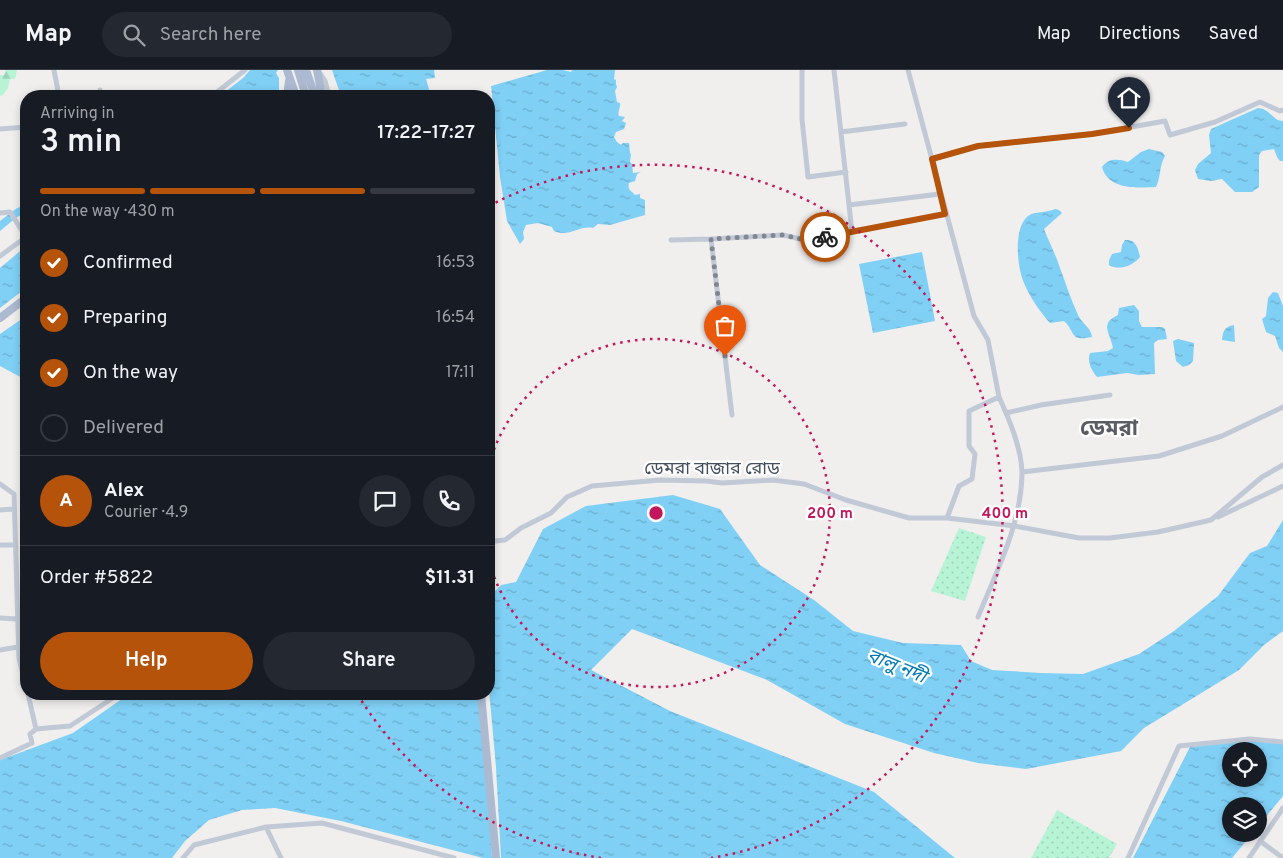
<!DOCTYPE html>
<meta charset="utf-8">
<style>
:root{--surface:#171b24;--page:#242831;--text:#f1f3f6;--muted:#9ea1a6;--line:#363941;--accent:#b45309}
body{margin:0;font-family:Overpass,"Noto Sans Bengali",sans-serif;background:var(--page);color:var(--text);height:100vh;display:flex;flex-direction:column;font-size:19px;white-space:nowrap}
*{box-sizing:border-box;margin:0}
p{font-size:16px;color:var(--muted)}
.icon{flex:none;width:28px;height:28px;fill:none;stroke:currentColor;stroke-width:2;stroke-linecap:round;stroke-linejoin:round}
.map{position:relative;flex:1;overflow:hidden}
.drawer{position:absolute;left:20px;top:20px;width:475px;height:610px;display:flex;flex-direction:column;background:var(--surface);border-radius:20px;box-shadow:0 2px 8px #0003}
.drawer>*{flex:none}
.tools{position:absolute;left:1222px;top:672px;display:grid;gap:10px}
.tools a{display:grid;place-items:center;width:45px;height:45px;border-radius:50%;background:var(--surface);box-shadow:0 2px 8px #0003;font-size:25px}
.pin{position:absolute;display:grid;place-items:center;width:42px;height:42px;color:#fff;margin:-51px -21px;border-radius:50% 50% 50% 0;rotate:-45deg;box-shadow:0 0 5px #0007}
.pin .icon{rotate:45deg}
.courier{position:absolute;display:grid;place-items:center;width:50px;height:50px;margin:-25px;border:4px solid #b45309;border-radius:50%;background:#fff;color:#222;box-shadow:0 1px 6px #0007}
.head em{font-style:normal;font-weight:600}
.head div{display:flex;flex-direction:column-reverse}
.head{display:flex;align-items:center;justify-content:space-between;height:85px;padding:0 20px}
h1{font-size:32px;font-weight:600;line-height:38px}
.bar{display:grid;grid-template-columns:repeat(4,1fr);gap:8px 5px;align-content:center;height:60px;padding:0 20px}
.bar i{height:6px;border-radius:4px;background:var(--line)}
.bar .selected{background:var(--accent)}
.bar p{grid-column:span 4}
.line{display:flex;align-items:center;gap:12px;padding:0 20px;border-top:1px solid var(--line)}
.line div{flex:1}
.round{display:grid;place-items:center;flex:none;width:52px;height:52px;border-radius:26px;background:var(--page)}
ol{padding:0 20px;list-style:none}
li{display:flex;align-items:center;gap:15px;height:55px}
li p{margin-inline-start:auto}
li .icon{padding:5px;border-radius:50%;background:var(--accent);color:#fff;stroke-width:4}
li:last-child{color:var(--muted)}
li i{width:28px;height:28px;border:2px solid var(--line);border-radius:50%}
.cta{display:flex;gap:10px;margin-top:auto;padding:10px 20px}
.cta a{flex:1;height:58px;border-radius:30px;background:var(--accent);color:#fff;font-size:20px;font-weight:600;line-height:58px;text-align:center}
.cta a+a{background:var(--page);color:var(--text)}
header{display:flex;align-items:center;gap:30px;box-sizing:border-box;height:70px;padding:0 25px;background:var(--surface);border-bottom:1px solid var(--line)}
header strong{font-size:24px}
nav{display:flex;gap:28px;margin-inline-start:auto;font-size:18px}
.search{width:350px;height:45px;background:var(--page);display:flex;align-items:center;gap:12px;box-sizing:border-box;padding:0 18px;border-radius:28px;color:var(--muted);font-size:19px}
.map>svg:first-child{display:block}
.green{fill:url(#green-dots)}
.forest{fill:url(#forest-firs)}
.water{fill:url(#water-ripples);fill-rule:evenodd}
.pier{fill:#f1eeee}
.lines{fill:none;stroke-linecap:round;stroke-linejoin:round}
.minor{stroke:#c0c9d5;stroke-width:5}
.primary{stroke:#abbad1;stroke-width:8}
.done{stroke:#818790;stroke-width:5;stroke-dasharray:0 9}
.route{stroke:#b45309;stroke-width:6}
.ring{fill:none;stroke:#c2185b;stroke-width:2.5;stroke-dasharray:2.5 5}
.labels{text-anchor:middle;stroke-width:4.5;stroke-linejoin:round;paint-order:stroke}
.street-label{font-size:18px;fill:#444f5e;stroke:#fff}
.water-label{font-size:19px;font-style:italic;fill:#007bb5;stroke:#fff}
.district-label{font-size:22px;font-weight:bold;fill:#5a5e64;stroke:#fff}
.centre{fill:#c2185b;stroke:#fff;stroke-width:2.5}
.ring-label{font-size:15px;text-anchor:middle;font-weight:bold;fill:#c2185b;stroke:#fff;stroke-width:4.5;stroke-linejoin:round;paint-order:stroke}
</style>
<header>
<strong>Map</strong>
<div class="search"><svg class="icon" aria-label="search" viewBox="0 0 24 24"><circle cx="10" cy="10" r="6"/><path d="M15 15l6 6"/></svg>Search here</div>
<nav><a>Map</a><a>Directions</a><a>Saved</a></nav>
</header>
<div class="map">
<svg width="1283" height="788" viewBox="0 0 1283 788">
<defs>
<pattern id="green-dots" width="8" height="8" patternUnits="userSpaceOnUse" patternTransform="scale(1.25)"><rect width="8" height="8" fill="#b7f4d6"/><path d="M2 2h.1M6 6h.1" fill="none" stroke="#9fd3ba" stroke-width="1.8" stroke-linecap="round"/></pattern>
<pattern id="forest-firs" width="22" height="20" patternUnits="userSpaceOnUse" patternTransform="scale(1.25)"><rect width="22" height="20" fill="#b7f4d6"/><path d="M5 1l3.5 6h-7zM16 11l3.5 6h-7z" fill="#9fd3ba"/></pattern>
<pattern id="water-ripples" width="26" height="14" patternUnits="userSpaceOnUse" patternTransform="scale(1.25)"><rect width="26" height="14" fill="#80d0f6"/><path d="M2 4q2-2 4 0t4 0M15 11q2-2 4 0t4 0" fill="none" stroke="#6aabca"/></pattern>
</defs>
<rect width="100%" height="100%" fill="#f1eeee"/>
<path class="green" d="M959,458l27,9 -21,64 -34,-10z
M1057,740l60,34 -8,14h-78z"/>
<path class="forest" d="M6,0h11l-2,9h-5l-2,9 -5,7 -3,1v-21h4z"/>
<path class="water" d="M250,0h28l-2,3 3,5v16l-2,2h-57l23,-18z
M332,0h102l1,8 -9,1 5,17h-90z
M547,0h16l8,2 1,-2h43l-1,9 2,1v4l1,3 -2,4 2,11 3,1c1,5 -3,8 -1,13l6,1 -3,4 4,2 -2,6 -8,3 -2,5 3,5 4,3 2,-2h6l1,10 1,1 -1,8 2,2 1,9 8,-1 -4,2 -2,7 -6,2c-2,7 3,8 6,12l5,-1v4l5,2v15l-35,10 -12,-1 -5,4c-14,-3 -24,10 -39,3l-2,-4 -14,-4 -12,2 -3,7 1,7 -4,5 -13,-23 -7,-44 -9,-91z
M1258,38c11,0 15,13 25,13v40h-3l-3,-4 -3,-8 -12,2 -3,4v32l-7,5h-17l-13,-13 -11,2 -13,-2 -3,-9 3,-6 13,-11 -2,-18 2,-6z
M1149,79l13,3 3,4c-6,10 -4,21 -9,31 -19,1 -48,3 -54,-20 7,-9 16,-8 26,-5l13,-10z
M26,135v8l-9,4 -17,14v-10l17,-13z
M1055,139l4,1 3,3 -18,16c5,13 12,26 16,39 6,16 11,32 18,47 4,9 13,12 14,22 -23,5 -16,-5 -28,-16l-14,2c-9,-10 -21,-27 -26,-40 -7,-16 -11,-55 4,-67 6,-5 19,-3 27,-7z
M1125,170c11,-1 13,8 15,17 -7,9 -21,14 -31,8v-5l3,-6 9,-2 1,-7z
M26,176v42l-26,20v-40z
M922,182l13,69 -62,12 -14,-69z
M1273,222l5,1 5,13v46l-4,-4 -4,-12 -9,-4 -4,-13 4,-3 2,-18z
M1134,235l5,6v10l3,6h20l3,2 2,10 -9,1 -4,3 1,31 -16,1 -12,-2 -30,4c-6,-7 -10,-16 -7,-24l18,-2 5,-3c-3,-16 -14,-24 5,-33l1,-7z
M26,246v64l-26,-14v-32z
M1234,255l1,17 -13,-2c1,-9 2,-13 12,-15z
M1178,269l16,4 -1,18 -4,4 -6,2 -7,-6 -3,-20z
M673,425l47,14 40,56 54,35 39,31 50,12 58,2 10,16 21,9 49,3 42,1 56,-20 35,-23 44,-35 32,-43 17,-7 16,-26v111l-19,14 -25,25 -95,58 -23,23 -95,18 -48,-6 -44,-10 -89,-29 -78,-44 -135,-51 -41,41 79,41 204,81 81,66h-472l-142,-37 -66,-13 -33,2 -33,10 -24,21 -13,17h-172v-98l73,-27 56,-39h360v-101l5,-1 7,-7 15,-3 27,-53 43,-23z
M1245,670l23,1 15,3v52l-24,29v-19h-28v28h21l-20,24h-99l57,-111zM1231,681h28v28h-28z"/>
<path class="pier" d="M489,620l7,77 5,91h-9l-5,-90 -9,-74h11z"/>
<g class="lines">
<path class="minor" d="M54,0l5,26
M802,0v49l6,58 38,-5
M834,0l18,162
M908,0l66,246 14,24 11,57 -30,14v35l6,8 -3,25 -13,7 -12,32
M319,2l6,9 4,15
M100,20l1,6
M212,26l33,-26
M0,59l26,-2
M841,62l64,-8
M932,89l46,-13 114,-12 73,-13 5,14 45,-13 45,-20 20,9 3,-1
M849,135l91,-11
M0,143l10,-1 16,25
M671,170l40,-1
M0,186l26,-19
M1006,343l35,-8 69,-10
M732,345l-21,-176 72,-4 22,5 140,-26
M1022,402l137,-16 63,-20 61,-29
M0,414l14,10 5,164 7,30
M0,440l14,-1
M1218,447l65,-31
M489,469l6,2 10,-1 16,-12 30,-15 16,-16 25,-11 68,-6 46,1 16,2 51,-3 31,4 42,16 63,18h38l68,8 64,12h31l48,-6 53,-12 51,-43 21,-12
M0,475h15
M978,547c19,-47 43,-92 44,-143 0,-25 -13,-55 -23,-77
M0,548l16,1
M0,580l18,-3
M28,624l8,35
M0,688l32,-15 -2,-9 6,-5 34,-3 49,-32
M266,757l15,31
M1260,771l23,17
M183,788l11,-13 72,-18 56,-4 132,35
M1128,788l51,-112 71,-7 33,3
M1249,788l34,-50"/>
<path class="primary" d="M287,0l9,26
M298,0l8,26
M306,0l9,26
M317,0l5,26
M287,26l2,-15
M0,248l26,-20
M481,624l15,164"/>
</g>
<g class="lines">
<path class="done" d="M725,286l-14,-117 72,-4 22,5 20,-3"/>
<path class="route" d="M825,167l120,-23 -13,-55 46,-13 114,-12 37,-6"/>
</g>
<g class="ring">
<path d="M489 394A174 174 0 1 1 489 492"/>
<path d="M601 788A349 349 0 0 1 358 625M489 136A349 349 0 1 1 711 788"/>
</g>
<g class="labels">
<g class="street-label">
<text x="712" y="404">ডেমরা বাজার রোড</text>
</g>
<g class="water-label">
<text transform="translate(897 595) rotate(22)" y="7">বালু নদী</text>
</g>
<g class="district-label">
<text x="1109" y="365">ডেমরা</text>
</g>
</g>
<circle cx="656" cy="443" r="8" class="centre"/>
<g class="ring-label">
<text x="830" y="448">200 m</text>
<text x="1005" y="448">400 m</text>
</g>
</svg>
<div class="tools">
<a><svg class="icon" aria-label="locate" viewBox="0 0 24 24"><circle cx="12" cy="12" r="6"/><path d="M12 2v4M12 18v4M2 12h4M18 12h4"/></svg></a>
<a><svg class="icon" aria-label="layers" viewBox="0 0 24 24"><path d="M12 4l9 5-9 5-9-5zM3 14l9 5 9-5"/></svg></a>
</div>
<div class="pin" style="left:725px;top:286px;background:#ea580c"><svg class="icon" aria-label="bag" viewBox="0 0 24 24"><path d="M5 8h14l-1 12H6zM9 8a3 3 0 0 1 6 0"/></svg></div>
<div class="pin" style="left:1129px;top:58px;background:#1f2937"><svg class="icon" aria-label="home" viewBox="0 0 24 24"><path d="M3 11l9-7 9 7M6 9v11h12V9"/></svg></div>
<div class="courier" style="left:825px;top:167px"><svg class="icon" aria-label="bike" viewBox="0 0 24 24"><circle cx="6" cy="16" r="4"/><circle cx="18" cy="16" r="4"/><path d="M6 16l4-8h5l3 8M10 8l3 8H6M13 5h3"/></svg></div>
<section class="drawer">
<div class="head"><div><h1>3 min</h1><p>Arriving in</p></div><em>17:22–17:27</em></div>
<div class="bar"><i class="selected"></i><i class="selected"></i><i class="selected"></i><i></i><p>On the way · 430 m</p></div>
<ol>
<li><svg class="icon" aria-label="check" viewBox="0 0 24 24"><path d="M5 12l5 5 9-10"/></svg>Confirmed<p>16:53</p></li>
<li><svg class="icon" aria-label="check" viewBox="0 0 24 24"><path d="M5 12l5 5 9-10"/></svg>Preparing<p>16:54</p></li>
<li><svg class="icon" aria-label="check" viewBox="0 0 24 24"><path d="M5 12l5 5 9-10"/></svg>On the way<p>17:11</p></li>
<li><i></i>Delivered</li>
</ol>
<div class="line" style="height:90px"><b class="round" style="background:var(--accent);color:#fff">A</b><div><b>Alex</b><p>Courier · 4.9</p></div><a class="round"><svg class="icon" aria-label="chat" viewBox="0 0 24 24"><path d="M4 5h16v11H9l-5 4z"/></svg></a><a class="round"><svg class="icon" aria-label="phone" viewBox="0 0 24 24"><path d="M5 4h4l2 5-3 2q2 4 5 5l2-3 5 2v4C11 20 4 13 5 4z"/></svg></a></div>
<div class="line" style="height:65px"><div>Order #5822</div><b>$11.31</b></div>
<div class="cta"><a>Help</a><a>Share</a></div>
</section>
</div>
